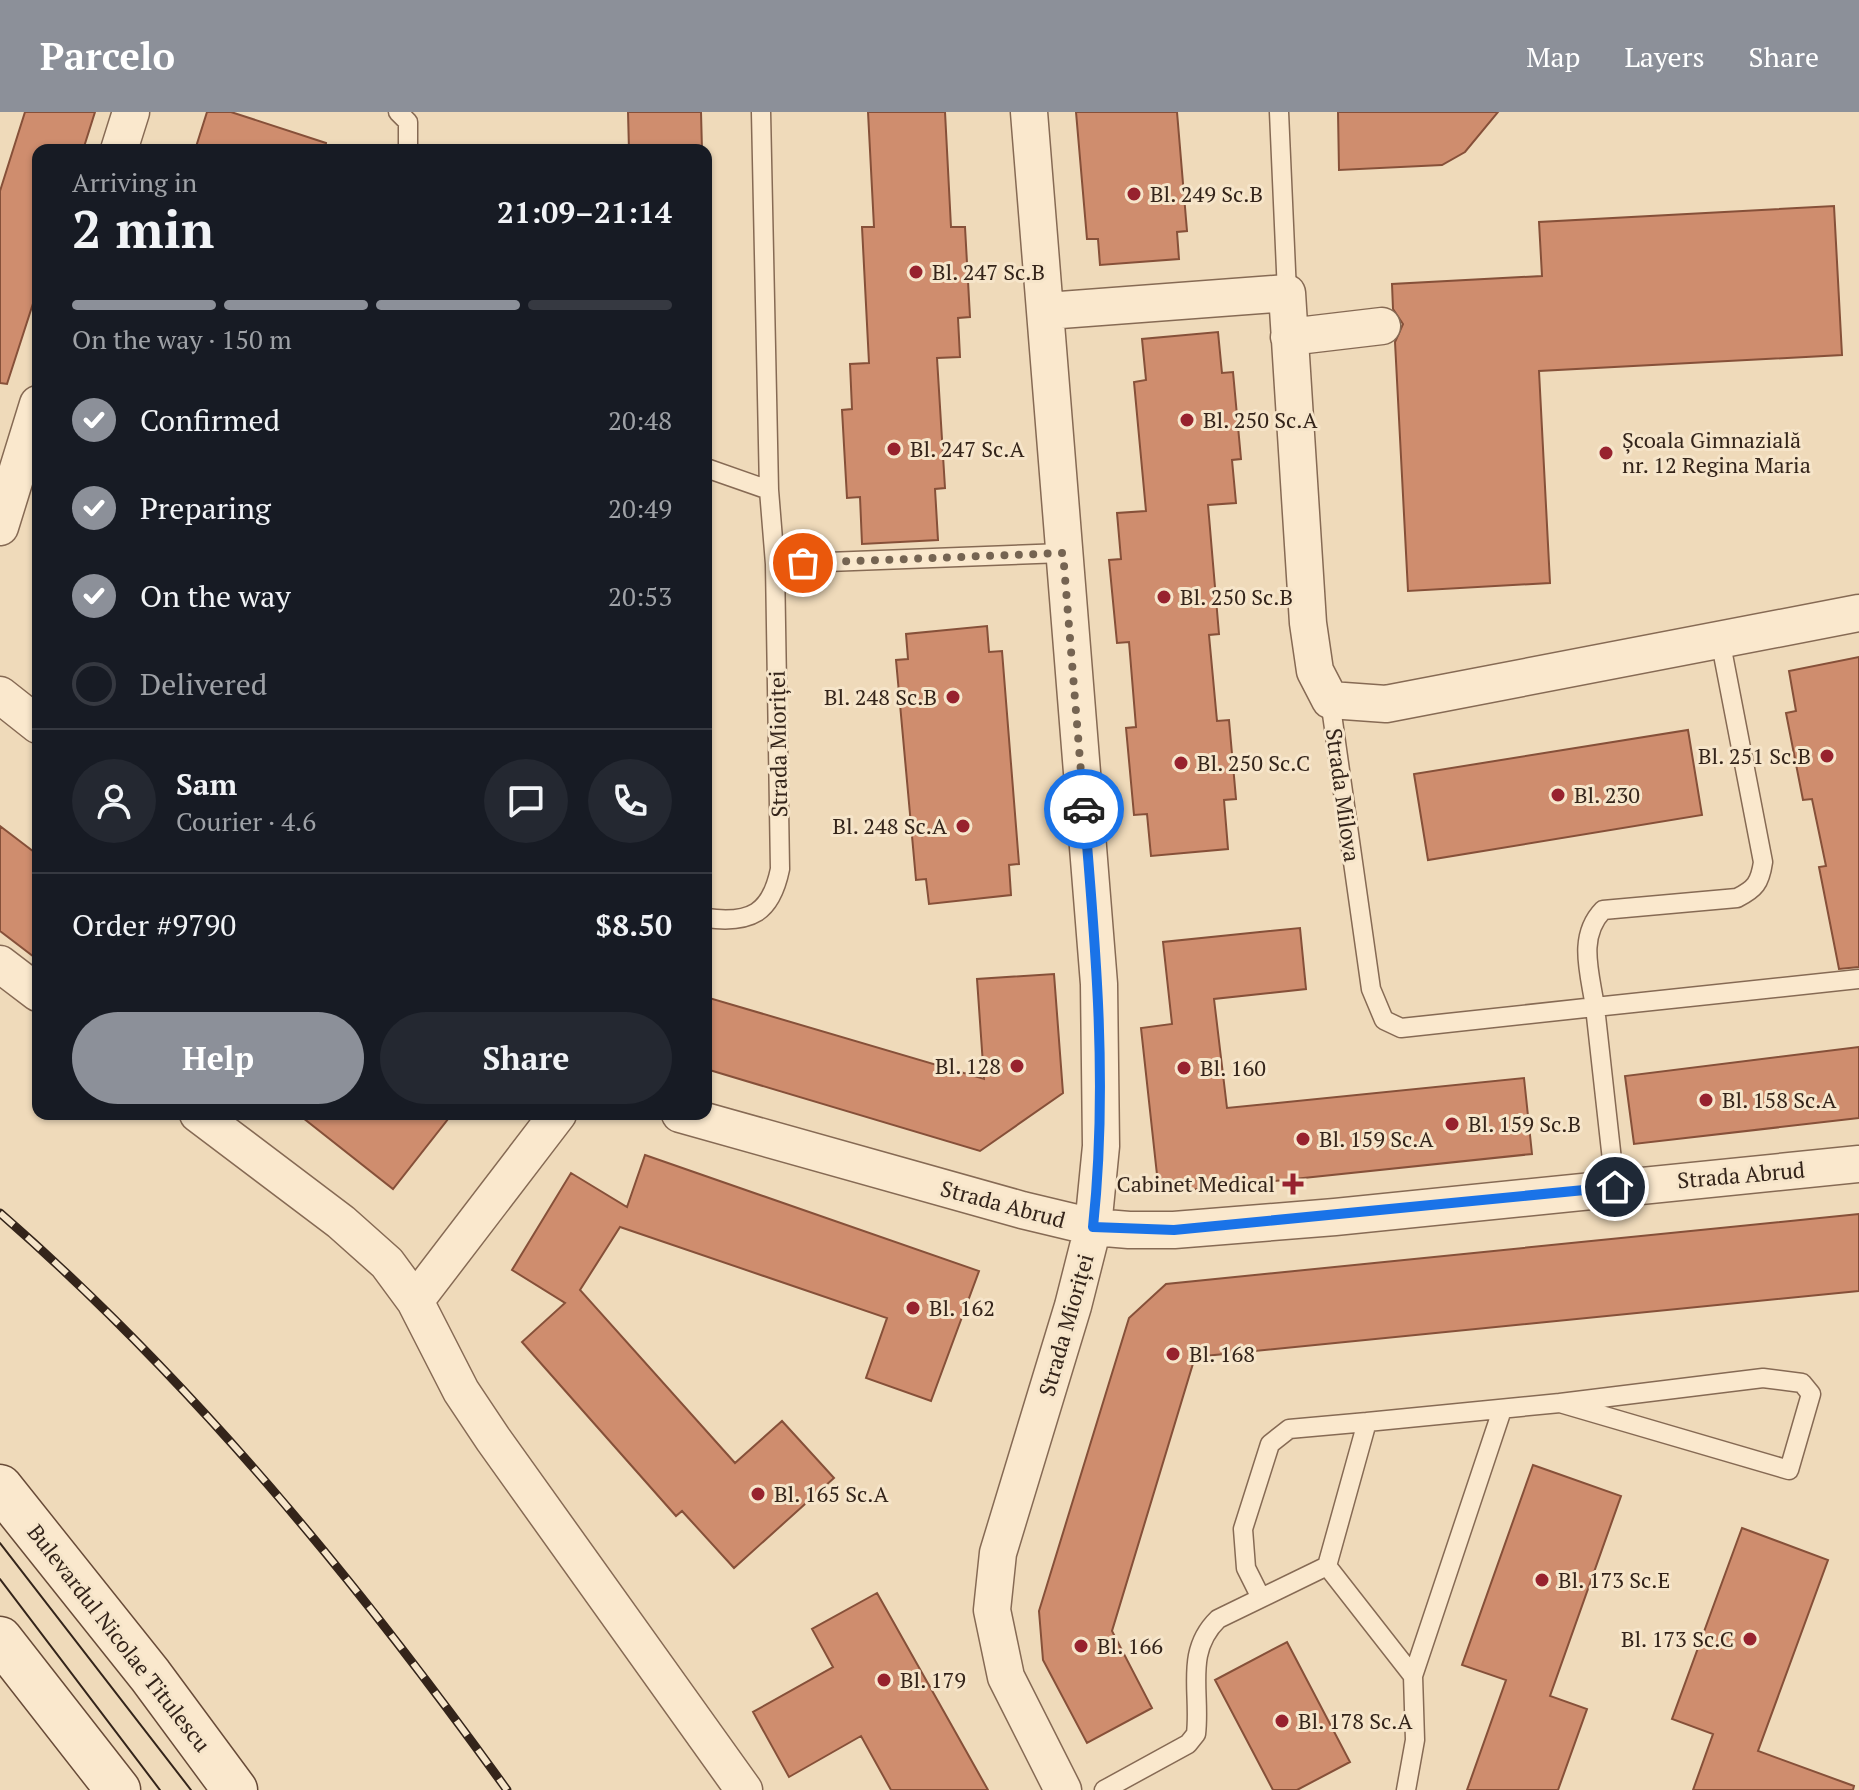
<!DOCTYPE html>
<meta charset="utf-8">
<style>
:root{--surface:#171b24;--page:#242831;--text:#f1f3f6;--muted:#9ea1a6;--line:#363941;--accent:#8c9099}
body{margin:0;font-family:"PT Serif",serif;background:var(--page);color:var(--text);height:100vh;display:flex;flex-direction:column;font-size:30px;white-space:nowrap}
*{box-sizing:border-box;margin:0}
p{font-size:26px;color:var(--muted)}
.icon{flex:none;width:44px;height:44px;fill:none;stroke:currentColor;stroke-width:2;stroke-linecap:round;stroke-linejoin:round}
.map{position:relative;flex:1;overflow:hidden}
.panel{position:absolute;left:32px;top:32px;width:680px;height:976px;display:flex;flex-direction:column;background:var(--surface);border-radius:16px;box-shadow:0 2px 6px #0004}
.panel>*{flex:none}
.pin{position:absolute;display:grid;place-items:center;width:68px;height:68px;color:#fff;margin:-34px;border:4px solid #fff;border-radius:50%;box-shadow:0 2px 8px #0007}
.courier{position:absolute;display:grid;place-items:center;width:80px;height:80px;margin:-40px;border:6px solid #1a73e8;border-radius:50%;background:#fff;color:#222;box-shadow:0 2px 10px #0007}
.headline em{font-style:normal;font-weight:800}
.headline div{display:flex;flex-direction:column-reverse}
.headline{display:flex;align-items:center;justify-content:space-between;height:136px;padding:0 40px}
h1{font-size:52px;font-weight:800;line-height:60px}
.bar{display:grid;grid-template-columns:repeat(4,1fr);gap:12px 8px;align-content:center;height:96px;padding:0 40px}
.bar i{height:10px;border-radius:6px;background:var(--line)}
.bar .active{background:var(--accent)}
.bar p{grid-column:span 4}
.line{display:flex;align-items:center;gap:20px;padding:0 40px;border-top:2px solid var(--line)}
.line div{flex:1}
.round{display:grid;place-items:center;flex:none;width:84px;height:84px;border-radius:42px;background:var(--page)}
ol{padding:0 40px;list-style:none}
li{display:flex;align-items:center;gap:24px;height:88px}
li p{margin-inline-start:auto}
li .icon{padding:8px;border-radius:50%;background:var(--accent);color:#fff;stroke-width:4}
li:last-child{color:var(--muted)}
li i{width:44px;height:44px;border:4px solid var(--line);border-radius:50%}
.button{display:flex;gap:16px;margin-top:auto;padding:16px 40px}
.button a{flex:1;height:92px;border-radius:48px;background:var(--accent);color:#fff;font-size:32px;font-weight:800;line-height:92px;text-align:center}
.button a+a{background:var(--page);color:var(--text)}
header{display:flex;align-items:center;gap:48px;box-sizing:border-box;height:112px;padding:0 40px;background:var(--accent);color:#fff}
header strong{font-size:38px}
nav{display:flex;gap:44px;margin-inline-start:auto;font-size:28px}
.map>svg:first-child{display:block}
.building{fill:#cf8d6e;stroke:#865039;stroke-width:2}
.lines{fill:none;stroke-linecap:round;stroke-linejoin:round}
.lane-casing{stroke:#866a54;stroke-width:21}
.street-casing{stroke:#866a54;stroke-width:39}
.secondary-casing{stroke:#684b38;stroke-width:47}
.lane{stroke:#fae8cd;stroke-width:18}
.street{stroke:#fae8cd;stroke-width:36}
.secondary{stroke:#fae8cd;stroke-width:44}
.tram{stroke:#34241a;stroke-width:2}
.rail-casing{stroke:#34241a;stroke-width:9}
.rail{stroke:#f6e5ca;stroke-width:6;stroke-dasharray:18;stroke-linecap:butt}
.done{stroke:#756452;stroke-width:8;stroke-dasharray:0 14.4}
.route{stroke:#1a73e8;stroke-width:10}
.poi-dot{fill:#97222e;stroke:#f6e5ca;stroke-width:3}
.labels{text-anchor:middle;stroke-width:6;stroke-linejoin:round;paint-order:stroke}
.poi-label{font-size:22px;fill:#34241a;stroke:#f6e5ca;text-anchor:start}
.street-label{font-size:22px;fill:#34241a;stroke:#f6e5ca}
</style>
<header>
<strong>Parcelo</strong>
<nav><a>Map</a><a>Layers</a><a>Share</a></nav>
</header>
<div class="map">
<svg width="1859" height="1678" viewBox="0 0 1859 1678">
<rect width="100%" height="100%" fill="#efdaba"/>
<path class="building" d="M25,0h70l-12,38h-45v138l-31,96 -7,-1v-192z
M207,0h24l95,31 -1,7h-130z
M628,0h73l1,38h-73z
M868,0h77l6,115h14l5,90 -12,1 2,39 -23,1 8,130 -10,1 3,51 -76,4 -2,-47 -13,1 -5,-88 10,-1 -2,-45 19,-1 -7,-136h12z
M1076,0h101l10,119 -10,1 2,27 -79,6 -2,-26h-11z
M1338,0h160l-33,40 -23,13 -103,5z
M1834,94l8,149 -303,16 11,212 -142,8 -13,-249 8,-18 -10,-15 -1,-25 150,-8 -3,-54z
M1218,220l4,41 11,-1 8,87 -9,1 4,43 -28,2 11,129 -10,1 8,86 12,-1 7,79 -12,1 4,49 -77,7 -4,-42 -13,1 -8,-87 10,-1 -7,-85 -12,1 -8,-83 12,-1 -4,-46 29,-2 -12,-129 12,-2 -4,-41z
M987,514l2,26 13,-1 17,213 -10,1 2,30 -82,9 -3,-25 -10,1 -20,-220 12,-1 -2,-25z
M1859,545v310l-20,2 -20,-102 7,-1 -14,-67 -9,1 -17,-87 10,-2 -7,-40z
M1688,618l14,85 -274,45 -14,-86z
M0,714l38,29v105l-38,-29z
M1300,816l6,61 -92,10 13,109 297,-30 8,76 -373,39 -18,-165 31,-4 -9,-82z
M1054,862l9,119 -83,58 -274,-82v-72l278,82 -7,-100z
M1859,935v71l-225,26 -9,-68z
M298,1002h154l-59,75z
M645,1043l334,116 -48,130 -65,-23 21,-60 -267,-91 -40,63 155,173 47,-42 52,57 -100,90 -52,-57 -6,5 -154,-174 43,-39 -53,-33 59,-97 56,34z
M1859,1102v77l-664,66 -83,274 40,77 -65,35 -44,-83 -4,-49 90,-293 37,-34z
M1533,1353l88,31 -71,200 37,13 -29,81h-91l39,-110 -44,-15z
M1742,1416l86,32 -70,191 96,35 -1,4h-160l20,-56 -41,-15z
M877,1481l75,133 36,64h-97l-30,-54 -72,41 -36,-65 80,-45 -21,-38z
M1287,1530l63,120 -53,28h-24l-58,-110z"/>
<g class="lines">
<g class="lane-casing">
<path id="lane" d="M398,0l10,10v28
M1279,0l8,181
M706,356l63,22 -8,-378
M775,452l288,-11
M1330,588l41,289 13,31 17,8 194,-21c-5,-34 -18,-70 8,-97l134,-12c18,-9 23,-15 26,-36l-43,-223
M706,806c45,6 65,-5 74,-49l-5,-305 -6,-74
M1615,1075l-20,-180 264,-28
M1327,1454l86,110 2,64 -9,50
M1260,1484l-14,-28 -3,-39 27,-85 19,-15 78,-7
M1413,1564l89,-266
M1104,1678l84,-46 8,-10c5,-42 -12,-82 22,-115l109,-53 40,-144 193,-19 229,67 22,-76 -9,-11 -39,-5 -203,25"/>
</g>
<g class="street-casing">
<path id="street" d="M1029,0l70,872 2,162 -8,81 -20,79 -75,247 -6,57 14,67 57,113
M119,38l12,-38
M1047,199l240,-18 21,330 7,48 15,29 56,4 473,-91
M1289,225l93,-11
M0,415l38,-123
M0,583l38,30
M0,852l38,29
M198,1002l143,108 46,41 28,38 143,-187
M680,1002l342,96 71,17 36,3h45l161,-13 524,-53
M415,1189l46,90 32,48 251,351"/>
</g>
<g class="secondary-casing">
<path id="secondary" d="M0,1375l150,188 85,115
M0,1527l118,151"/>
</g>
<use href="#lane" class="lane"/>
<use href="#street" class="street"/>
<use href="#secondary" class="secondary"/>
<path class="tram" d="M0,1431l191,247
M0,1467l160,211"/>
<g class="rail-casing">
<path id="rail" d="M0,1101c193,168 358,370 507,577"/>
</g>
<use href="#rail" class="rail"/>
</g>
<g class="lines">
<path class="done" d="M803,451l260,-10 21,256"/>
<path class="route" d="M1084,697c12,140 24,278 9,418l81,3 441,-43"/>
</g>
<g class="poi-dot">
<circle cx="1134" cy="82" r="8"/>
<circle cx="916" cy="160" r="8"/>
<circle cx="1187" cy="308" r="8"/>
<circle cx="894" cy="337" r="8"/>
<circle cx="1606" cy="341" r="8"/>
<circle cx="1164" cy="485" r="8"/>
<circle cx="953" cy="585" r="8"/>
<circle cx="1827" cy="644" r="8"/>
<circle cx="1181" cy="651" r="8"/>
<circle cx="1558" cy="683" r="8"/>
<circle cx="963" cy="714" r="8"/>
<circle cx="1017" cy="954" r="8"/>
<circle cx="1184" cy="956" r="8"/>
<circle cx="1706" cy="988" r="8"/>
<circle cx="1452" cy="1012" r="8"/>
<circle cx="1303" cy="1027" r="8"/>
<path d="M1289 1060h8v8h8v8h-8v8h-8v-8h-8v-8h8z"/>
<circle cx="913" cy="1196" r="8"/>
<circle cx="1173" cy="1242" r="8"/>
<circle cx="758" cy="1382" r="8"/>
<circle cx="1542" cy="1468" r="8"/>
<circle cx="1750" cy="1527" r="8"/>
<circle cx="1081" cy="1534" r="8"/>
<circle cx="884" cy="1568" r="8"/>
<circle cx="1282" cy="1609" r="8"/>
</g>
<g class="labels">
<g class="poi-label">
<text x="1150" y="90">Bl. 249 Sc.B</text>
<text x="932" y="168">Bl. 247 Sc.B</text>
<text x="1203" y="316">Bl. 250 Sc.A</text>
<text x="1622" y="336">Școala Gimnazială<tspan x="1622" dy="25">nr. 12 Regina Maria</tspan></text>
<text x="910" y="345">Bl. 247 Sc.A</text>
<text x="1180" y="493">Bl. 250 Sc.B</text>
<text x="937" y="593" text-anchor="end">Bl. 248 Sc.B</text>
<text x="1811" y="652" text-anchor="end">Bl. 251 Sc.B</text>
<text x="1197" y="659">Bl. 250 Sc.C</text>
<text x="1574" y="691">Bl. 230</text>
<text x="947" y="722" text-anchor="end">Bl. 248 Sc.A</text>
<text x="1001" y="962" text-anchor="end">Bl. 128</text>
<text x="1200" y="964">Bl. 160</text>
<text x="1722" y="996">Bl. 158 Sc.A</text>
<text x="1468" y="1020">Bl. 159 Sc.B</text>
<text x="1319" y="1035">Bl. 159 Sc.A</text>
<text x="1275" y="1080" text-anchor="end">Cabinet Medical</text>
<text x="929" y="1204">Bl. 162</text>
<text x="1189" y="1250">Bl. 168</text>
<text x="774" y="1390">Bl. 165 Sc.A</text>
<text x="1558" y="1476">Bl. 173 Sc.E</text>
<text x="1734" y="1535" text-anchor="end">Bl. 173 Sc.C</text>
<text x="1097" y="1542">Bl. 166</text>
<text x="900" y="1576">Bl. 179</text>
<text x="1298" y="1617">Bl. 178 Sc.A</text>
</g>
<g class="street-label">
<text transform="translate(778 632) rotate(-91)" y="8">Strada Mioriței</text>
<text transform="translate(1343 683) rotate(82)" y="8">Strada Milova</text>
<text transform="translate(1741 1063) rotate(-5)" y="8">Strada Abrud</text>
<text transform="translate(1003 1092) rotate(15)" y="8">Strada Abrud</text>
<text transform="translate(1066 1213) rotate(-74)" y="8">Strada Mioriței</text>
<text transform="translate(119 1526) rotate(52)" y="8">Bulevardul Nicolae Titulescu</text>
</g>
</g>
</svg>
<div class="pin" style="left:803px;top:451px;background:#ea580c"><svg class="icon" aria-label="bag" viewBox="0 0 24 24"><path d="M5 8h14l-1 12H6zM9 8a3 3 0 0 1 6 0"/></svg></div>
<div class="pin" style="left:1615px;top:1075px;background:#1f2937"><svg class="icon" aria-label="home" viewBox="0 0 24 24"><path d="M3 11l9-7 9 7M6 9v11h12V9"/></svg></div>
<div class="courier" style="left:1084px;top:697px"><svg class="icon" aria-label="car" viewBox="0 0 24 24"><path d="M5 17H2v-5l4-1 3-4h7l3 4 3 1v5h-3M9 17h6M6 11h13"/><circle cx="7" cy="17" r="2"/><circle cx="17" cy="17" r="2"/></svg></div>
<section class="panel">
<div class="headline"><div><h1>2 min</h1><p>Arriving in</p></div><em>21:09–21:14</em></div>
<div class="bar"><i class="active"></i><i class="active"></i><i class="active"></i><i></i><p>On the way · 150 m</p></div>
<ol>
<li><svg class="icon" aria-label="check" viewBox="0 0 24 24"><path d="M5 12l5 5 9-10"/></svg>Confirmed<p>20:48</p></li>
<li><svg class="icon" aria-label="check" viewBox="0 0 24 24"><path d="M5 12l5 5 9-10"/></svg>Preparing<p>20:49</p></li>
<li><svg class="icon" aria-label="check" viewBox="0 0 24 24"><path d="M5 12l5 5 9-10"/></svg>On the way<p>20:53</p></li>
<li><i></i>Delivered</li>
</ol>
<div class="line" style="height:144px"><a class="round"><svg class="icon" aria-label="person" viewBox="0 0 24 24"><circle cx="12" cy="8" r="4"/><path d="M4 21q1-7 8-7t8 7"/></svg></a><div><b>Sam</b><p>Courier · 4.6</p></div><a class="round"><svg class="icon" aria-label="chat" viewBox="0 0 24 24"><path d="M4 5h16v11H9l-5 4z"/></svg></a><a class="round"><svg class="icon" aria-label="phone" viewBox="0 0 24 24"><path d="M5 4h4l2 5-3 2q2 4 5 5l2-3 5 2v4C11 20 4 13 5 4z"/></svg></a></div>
<div class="line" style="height:104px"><div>Order #9790</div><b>$8.50</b></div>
<div class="button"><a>Help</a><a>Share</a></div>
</section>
</div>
